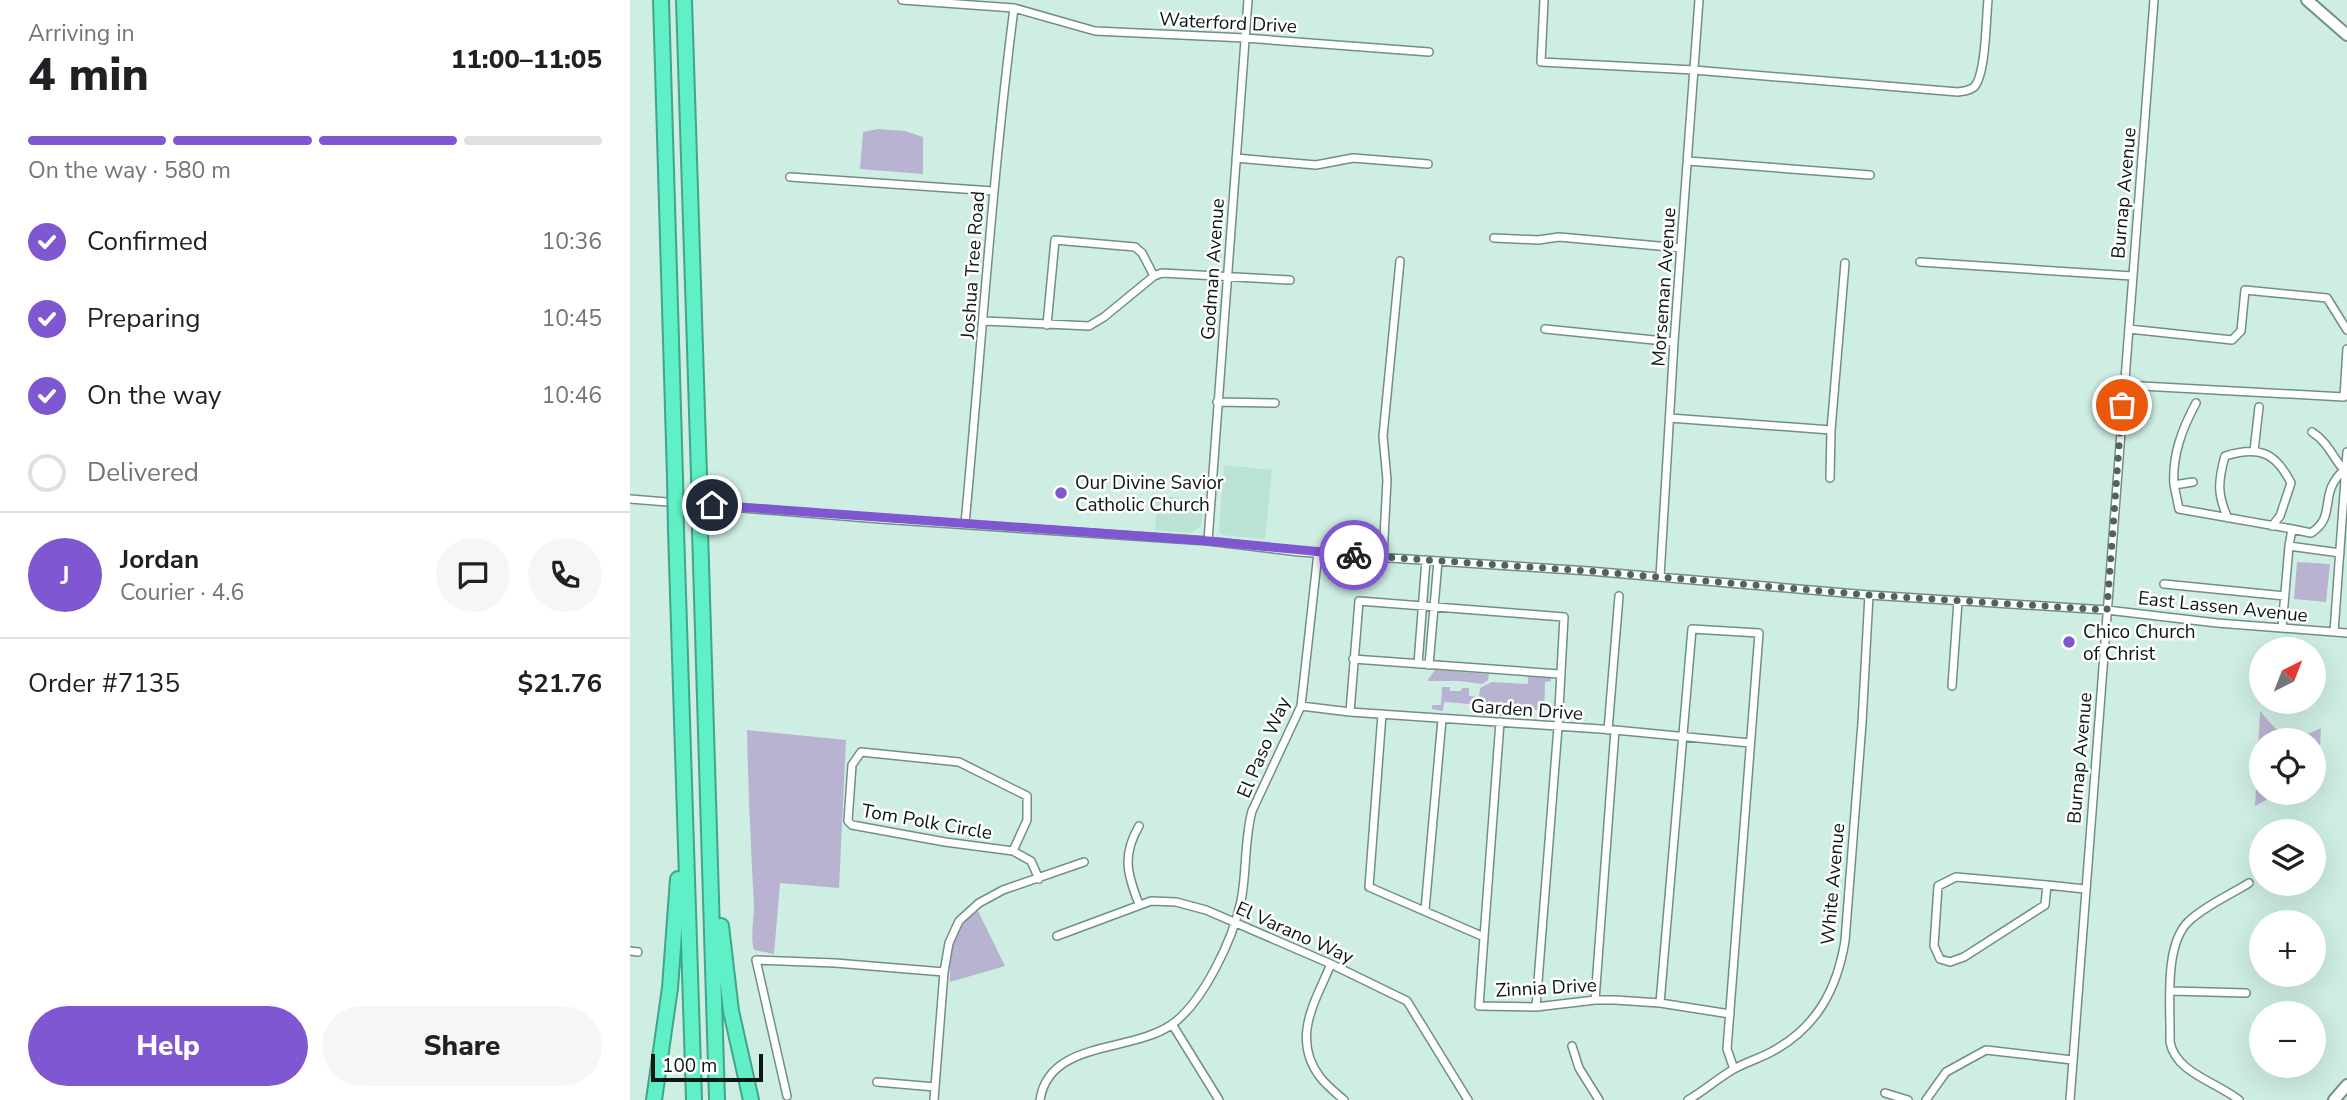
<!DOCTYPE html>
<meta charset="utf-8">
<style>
:root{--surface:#fff;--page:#f6f6f6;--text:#202124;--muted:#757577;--line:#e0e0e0;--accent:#7e57d1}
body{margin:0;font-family:"Nunito Sans",sans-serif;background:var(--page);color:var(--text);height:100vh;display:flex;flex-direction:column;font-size:26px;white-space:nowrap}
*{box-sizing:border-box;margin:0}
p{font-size:23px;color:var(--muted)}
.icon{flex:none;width:38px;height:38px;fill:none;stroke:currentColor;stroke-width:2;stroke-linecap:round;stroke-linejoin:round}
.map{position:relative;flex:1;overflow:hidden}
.panel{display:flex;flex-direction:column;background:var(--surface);width:630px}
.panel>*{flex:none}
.needle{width:46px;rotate:42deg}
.buttons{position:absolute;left:1619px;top:637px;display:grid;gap:14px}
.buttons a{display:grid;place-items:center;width:77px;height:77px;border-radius:50%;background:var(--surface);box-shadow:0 7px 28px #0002;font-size:35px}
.scale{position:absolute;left:21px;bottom:18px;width:112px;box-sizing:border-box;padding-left:7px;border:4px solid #0c1814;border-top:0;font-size:19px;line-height:24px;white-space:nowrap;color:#0c1814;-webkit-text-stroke:5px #fff;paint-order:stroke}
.pin{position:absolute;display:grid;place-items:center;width:60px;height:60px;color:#fff;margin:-30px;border:4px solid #fff;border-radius:50%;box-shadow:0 2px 7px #0007}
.courier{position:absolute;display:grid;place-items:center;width:70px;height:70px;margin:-35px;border:5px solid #7e57d1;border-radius:50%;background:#fff;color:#222;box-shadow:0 2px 9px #0007}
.summary em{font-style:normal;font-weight:800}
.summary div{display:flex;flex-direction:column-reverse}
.summary{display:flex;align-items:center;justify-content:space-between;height:119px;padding:0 28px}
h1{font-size:46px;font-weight:800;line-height:52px}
.bar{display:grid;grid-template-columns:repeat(4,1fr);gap:10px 7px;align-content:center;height:84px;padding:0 28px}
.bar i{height:9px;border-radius:5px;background:var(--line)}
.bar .selected{background:var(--accent)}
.bar p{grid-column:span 4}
.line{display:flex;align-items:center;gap:18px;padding:0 28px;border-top:2px solid var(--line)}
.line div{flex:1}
.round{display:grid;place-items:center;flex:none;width:74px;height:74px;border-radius:37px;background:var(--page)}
ol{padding:0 28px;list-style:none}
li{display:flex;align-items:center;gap:21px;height:77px}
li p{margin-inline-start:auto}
li .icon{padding:7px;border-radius:50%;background:var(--accent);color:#fff;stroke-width:4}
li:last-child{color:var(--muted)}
li i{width:38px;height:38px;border:4px solid var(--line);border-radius:50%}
.cta{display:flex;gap:14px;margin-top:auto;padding:14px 28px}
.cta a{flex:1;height:80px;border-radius:42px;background:var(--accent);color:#fff;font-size:28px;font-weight:800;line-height:80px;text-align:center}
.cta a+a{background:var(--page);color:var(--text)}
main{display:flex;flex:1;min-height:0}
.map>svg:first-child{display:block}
.built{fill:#bae3d5}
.green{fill:#b8b3d0}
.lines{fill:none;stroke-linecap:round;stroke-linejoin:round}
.street-casing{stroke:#718f84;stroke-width:10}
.secondary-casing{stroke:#718f84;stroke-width:14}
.highway-casing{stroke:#42a489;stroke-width:18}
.street{stroke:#fff;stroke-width:7}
.secondary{stroke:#fff;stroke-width:10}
.highway{stroke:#5ff0c8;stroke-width:14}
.highway-bridge-casing{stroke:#42a489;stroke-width:18;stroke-linecap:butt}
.highway-bridge{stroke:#5ff0c8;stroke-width:14}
.done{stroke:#50635c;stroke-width:7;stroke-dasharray:0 12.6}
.route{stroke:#7e57d1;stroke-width:9}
.poi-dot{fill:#7e57d1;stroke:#fff;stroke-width:2.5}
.labels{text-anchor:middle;stroke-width:5;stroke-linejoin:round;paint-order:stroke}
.street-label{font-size:19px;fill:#0c1814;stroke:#fff}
.poi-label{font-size:19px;fill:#0c1814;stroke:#fff;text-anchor:start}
</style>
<main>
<section class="panel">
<div class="summary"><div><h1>4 min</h1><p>Arriving in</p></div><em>11:00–11:05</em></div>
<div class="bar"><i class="selected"></i><i class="selected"></i><i class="selected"></i><i></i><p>On the way · 580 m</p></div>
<ol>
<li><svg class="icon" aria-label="check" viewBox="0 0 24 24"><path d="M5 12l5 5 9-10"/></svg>Confirmed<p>10:36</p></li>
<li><svg class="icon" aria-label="check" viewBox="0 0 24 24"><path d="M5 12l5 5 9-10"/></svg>Preparing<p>10:45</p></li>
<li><svg class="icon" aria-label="check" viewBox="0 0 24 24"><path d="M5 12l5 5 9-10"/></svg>On the way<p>10:46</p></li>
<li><i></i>Delivered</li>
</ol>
<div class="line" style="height:126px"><b class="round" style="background:var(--accent);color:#fff">J</b><div><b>Jordan</b><p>Courier · 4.6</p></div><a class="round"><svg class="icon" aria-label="chat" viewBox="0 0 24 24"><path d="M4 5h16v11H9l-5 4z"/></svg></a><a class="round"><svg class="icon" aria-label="phone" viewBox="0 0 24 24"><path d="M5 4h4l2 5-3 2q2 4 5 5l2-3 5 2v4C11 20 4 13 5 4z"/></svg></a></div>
<div class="line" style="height:91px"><div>Order #7135</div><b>$21.76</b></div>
<div class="cta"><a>Help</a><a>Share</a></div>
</section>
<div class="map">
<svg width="1717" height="1100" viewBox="0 0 1717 1100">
<rect width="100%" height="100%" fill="#ceeee3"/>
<path class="built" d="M594,465l48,5 -7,69 -43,-4 -3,-4z
M527,496l47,3 -3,27 -10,7 -36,-3z"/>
<path class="green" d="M248,129l27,2 18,6v37l-63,-5 3,-37z
M1667,562l33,2 -4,38 -32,-3z
M805,670l54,4 -1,6 -6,4 -23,-3h-32z
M898,677l23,1v3l-6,1 -1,37h-4v-9l-34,-2 -1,8 -23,-1v-10l-38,-3 -1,9 -11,-2v-4h9l1,-18h8v4h11l1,-3h7v8l10,1 1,-9 12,-6 36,2z
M1630,711c22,26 28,33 61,17l-2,37 -5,7v-32h-53v53h18l-24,13z
M117,730l99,10 -7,148 -59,-5 -6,71 -20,-4c-4,-13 0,-30 0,-44 -3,-58 -6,-117 -7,-176z
M348,911l27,55 -55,16c0,-32 -1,-50 28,-71z"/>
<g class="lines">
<g class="street-casing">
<path id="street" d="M272,0l112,8 81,23 150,7 184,14
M914,0l-3,62 153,8 264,22c6,-1 11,-1 16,-5 12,-12 12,-69 14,-87
M606,158l80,7 37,-7 75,6
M1058,161l182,14
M160,177l203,14
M864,238l44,2 21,-3 122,11
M1290,262l212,14
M354,321l105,5 15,-9 50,-41 8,-3 128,7
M417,325l8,-85 80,7 7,6 12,23
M915,329l129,13
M1499,329l103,11 9,-9 4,-41 82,8 20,32
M1493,385l221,12 3,-48
M587,402l58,1
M1040,418l161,12
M1624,451l5,-44
M1200,478l1,-48 14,-167
M1563,482l-19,3 5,24 113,20 -3,17
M1544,485c-2,-30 8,-56 22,-82
M0,499l250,20 328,22 91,11 290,19 280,24 238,15 110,13 130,10
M1598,518c-11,-23 -10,-37 -3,-62 33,-10 50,-5 66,27l-11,33 -8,10
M335,524c16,-172 27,-344 49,-516
M1662,529l19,4c27,-17 6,-39 33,-63 -11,-12 -16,-28 -32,-38
M578,541l40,-541
M753,557l4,-77 -4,-44 17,-175
M1030,577l14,-235 25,-342
M1534,584l121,12
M1652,628l7,-82 51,7
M1704,632l13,-180
M723,659l206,15
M788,664l8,-104
M799,665l9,-104
M1322,686l6,-85
M671,706l49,6 265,18 135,13
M720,712l9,-111 205,16 -6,110 -22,280
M752,714l-13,173 115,50 -5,69 57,1 59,-7h20l45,3 70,11
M978,730l11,-134
M383,851l14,-31v-24l-68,-34 -98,-10 -9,13 -4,56 4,4 93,17 68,9 18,10 8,18
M1326,877l91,8 -2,20 -81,52 -14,5 -10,-3 -6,-13 4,-60z
M1417,885l38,4
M509,904c-12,-30 -17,-49 0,-78
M795,910l17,-191
M427,936l94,-35 25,1 30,8 125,54 76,37 61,99
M854,937l16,-215
M0,951l8,1
M701,964c-16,38 -40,74 -11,113 6,8 16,16 24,23
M1541,991l75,2
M965,1000l20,-270
M1030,1003l32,-374 67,4 -32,416 7,20
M542,1024l47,76
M942,1046l7,22 20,32
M247,1082l58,5
M1255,1093l23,7
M157,1096l-31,-136 79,3 109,9
M304,1100l10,-128 5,-29 10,-22 20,-18 24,-13 81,-28
M410,1100c9,-60 90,-47 131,-75 32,-22 62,-86 70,-124 6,-30 3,-60 11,-90l49,-105 17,-153
M1058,1100c16,-9 30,-22 46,-31 12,-7 27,-11 39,-18 44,-24 64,-62 72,-110l17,-218 7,-128
M1296,1100l20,-28 40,-22 86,10
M1440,1100l84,-1100
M1609,1100c-24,-19 -63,-27 -69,-58 1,-34 -7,-97 19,-121 17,-16 41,-26 60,-38"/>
</g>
<g class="secondary-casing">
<path id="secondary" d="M1677,0l40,35
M1704,1100l13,-15"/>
</g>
<g class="highway-casing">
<path id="highway" d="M31,0l14,477
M54,0l15,475
M46,530l18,570
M70,530l17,570
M91,926l10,85 20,89
M24,1100l16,-112 8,-109"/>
</g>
<use href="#street" class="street"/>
<use href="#secondary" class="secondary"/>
<use href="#highway" class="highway"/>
<g class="highway-bridge-casing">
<path id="highway-bridge" d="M69,475l1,55
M45,477l1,53"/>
</g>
<use href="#highway-bridge" class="highway-bridge"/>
</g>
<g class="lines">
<path class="done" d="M724,555l235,16 280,24 238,15 15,-205"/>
<path class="route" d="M82,505l496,36 146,14"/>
</g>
<g class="poi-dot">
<circle cx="431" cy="493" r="7"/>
<circle cx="1439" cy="642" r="7"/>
</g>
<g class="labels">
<g class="street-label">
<text transform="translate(598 22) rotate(3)" y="7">Waterford Drive</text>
<text transform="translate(1493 193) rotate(-85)" y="7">Burnap Avenue</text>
<text transform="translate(342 265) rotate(-86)" y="7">Joshua Tree Road</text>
<text transform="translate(582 269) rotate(-86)" y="7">Godman Avenue</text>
<text transform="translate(1033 287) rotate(-86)" y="7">Morseman Avenue</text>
<text transform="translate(1593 606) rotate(6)" y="7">East Lassen Avenue</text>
<text transform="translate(897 709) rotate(4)" y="7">Garden Drive</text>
<text transform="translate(633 747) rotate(-67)" y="7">El Paso Way</text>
<text transform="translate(1449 758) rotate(-85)" y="7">Burnap Avenue</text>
<text transform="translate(297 821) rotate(10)" y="7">Tom Polk Circle</text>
<text transform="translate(1202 884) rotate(-85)" y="7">White Avenue</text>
<text transform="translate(665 932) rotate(24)" y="7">El Varano Way</text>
<text transform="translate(916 987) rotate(-3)" y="7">Zinnia Drive</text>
</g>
<g class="poi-label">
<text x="445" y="489">Our Divine Savior<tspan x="445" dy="22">Catholic Church</tspan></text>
<text x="1453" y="638">Chico Church<tspan x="1453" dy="22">of Christ</tspan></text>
</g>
</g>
</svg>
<div class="buttons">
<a><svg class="needle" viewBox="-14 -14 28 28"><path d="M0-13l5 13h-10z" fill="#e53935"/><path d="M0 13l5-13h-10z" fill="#757577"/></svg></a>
<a><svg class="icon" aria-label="locate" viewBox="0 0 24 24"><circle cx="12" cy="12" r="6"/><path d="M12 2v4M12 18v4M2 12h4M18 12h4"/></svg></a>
<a><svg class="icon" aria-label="layers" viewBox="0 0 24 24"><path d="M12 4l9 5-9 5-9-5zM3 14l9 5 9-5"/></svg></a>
<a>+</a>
<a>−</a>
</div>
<div class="scale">100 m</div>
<div class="pin" style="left:1492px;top:405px;background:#ea580c"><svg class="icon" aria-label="bag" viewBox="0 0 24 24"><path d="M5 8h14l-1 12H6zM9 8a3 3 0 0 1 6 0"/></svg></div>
<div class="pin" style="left:82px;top:505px;background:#1f2937"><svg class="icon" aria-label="home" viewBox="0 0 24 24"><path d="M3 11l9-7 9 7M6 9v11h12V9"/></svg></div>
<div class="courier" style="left:724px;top:555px"><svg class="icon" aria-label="bike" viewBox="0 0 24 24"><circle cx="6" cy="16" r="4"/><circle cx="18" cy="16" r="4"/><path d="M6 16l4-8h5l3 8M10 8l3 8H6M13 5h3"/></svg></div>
</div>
</main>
